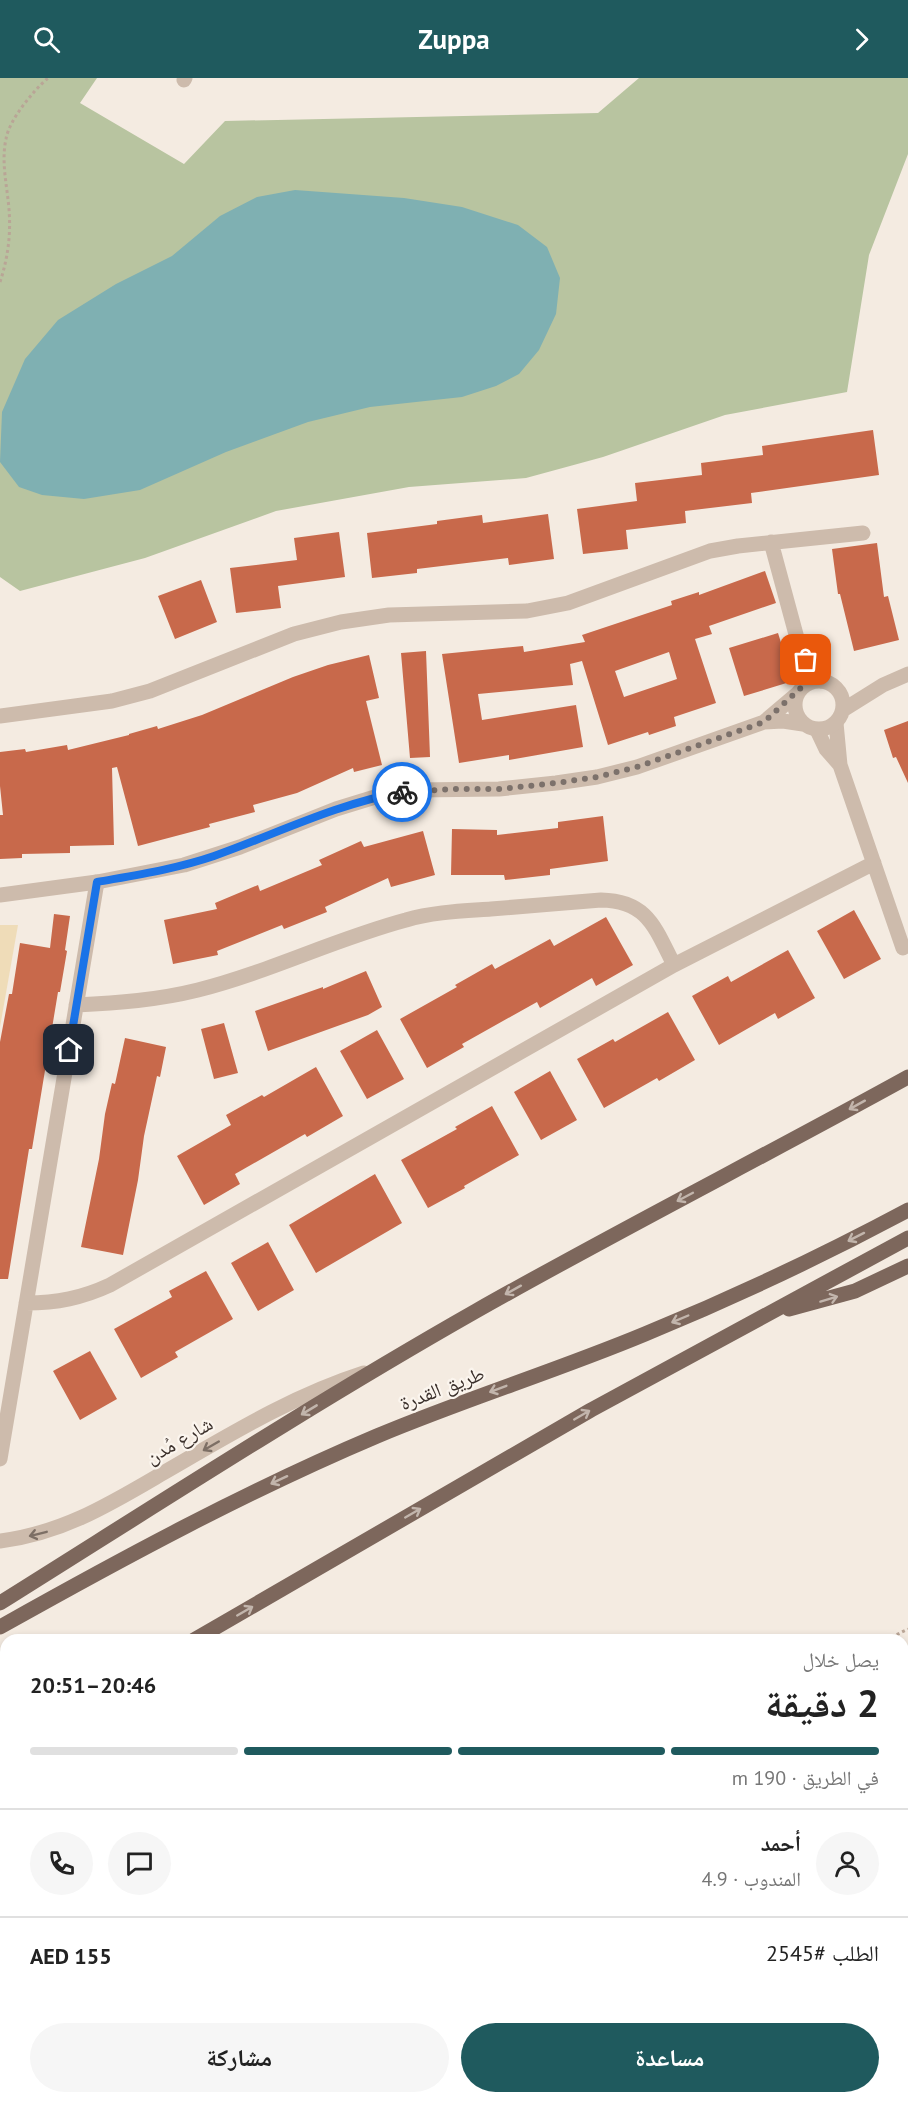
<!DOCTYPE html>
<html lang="ar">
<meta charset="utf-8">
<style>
:root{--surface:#fff;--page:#f6f6f6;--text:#222;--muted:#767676;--line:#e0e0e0;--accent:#1f5a5e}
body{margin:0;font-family:"PT Sans","Noto Naskh Arabic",sans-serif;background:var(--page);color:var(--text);direction:rtl;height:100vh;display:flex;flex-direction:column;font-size:22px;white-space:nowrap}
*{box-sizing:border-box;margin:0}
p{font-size:20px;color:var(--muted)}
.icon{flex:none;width:33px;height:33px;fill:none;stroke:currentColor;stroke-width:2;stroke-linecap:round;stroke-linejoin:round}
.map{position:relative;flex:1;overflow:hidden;direction:ltr}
.side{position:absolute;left:0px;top:1556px;width:909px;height:470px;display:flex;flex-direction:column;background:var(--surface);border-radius:18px 18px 0 0;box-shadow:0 3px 9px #0003;direction:rtl}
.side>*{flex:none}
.pin{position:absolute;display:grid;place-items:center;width:51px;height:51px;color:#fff;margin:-26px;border-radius:12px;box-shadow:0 3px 9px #0006}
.courier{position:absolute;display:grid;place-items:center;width:60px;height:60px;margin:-30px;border:4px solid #1a73e8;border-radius:50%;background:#fff;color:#222;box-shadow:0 2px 8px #0007}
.summary em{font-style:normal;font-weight:700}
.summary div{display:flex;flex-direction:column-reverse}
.summary{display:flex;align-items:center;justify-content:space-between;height:102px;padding:0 30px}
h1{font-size:39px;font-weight:700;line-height:45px}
.bar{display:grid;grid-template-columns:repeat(4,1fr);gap:9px 6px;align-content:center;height:72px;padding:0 30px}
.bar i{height:8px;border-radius:4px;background:var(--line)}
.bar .selected{background:var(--accent)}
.bar p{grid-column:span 4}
.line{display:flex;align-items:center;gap:15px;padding:0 30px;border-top:2px solid var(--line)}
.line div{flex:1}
.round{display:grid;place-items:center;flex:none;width:63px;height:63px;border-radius:32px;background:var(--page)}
.action{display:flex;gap:12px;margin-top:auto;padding:12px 30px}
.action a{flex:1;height:69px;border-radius:36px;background:var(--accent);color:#fff;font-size:24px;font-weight:700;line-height:69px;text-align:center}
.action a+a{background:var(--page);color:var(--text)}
header{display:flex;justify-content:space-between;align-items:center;height:78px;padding:0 30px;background:var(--accent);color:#fff;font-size:27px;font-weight:700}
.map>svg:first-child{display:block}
.green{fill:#b8c4a0}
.sand{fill:#efdcb8}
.water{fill:#7fb0b2}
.building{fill:#c8694b;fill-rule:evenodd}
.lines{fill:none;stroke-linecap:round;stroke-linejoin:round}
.path{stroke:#b9a596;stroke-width:3;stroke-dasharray:3 3;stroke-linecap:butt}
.minor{stroke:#cdbbac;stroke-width:15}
.tertiary{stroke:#cdbbac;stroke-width:15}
.primary{stroke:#7d675c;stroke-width:15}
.oneway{stroke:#c2b5ac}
.oneway2{stroke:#7d6f65}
.done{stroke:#7c716b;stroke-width:6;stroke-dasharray:0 10.8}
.route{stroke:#1a73e8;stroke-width:8}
.labels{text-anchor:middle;stroke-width:4.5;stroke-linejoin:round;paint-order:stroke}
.street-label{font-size:20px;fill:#3b302b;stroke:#fbf5ee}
</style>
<header><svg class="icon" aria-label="forward" viewBox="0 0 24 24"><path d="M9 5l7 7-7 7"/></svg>Zuppa<svg class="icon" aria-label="search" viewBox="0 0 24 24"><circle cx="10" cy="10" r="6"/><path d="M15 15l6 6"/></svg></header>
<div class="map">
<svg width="908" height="2024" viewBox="0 0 908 2024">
<rect width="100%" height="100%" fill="#f4ebe1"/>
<path class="green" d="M0,0h97l-17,25 104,61 41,-43 373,-8 41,-35h269v76l-39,101 -22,137 -122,23 -122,42 -77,21 -117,9 -133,24 -131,47 -125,33 -20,-14z"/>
<path class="sand" d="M0,847h18l-18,102z"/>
<path class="water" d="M295,112l109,8 58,9 56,18 29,22 13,31 -4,36 -17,36 -20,24 -23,12 -34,11 -92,10 -62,15 -82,30 -86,38 -56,9 -42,-4 -23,-8 -19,-25 2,-50 23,-53 33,-39 58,-36 56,-28 48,-40 37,-19z"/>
<path class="building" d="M873,352l6,45 -128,18 1,10 -67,8 1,12 -60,7 2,19 -45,5 -6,-45 60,-8 -2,-18 67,-8 -1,-12 62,-8 -1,-9z
M548,436l6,45 -45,6 -1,-7 -91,11v4l-45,5 -5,-45 70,-9v-3l45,-6 1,8z
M339,454l6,45 -67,9 3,22 -45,5 -6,-45 67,-8 -3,-22z
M877,465l7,54 4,-1 11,44 -45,11 -14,-57h-2l-6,-45z
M765,493l11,32 -67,23 3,8 -17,5 21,64 -42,14 2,9 -27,9 -1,-3 -40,13 -26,-84 -12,3 3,21 -95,9 4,26 94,-15 7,42 -74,13v-5l-50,8 -17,-109 81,-8 1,6 61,-10 -3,-7 90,-30 -1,-4 28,-9v3zM669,574l8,27 -53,18 -9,-26z
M201,502l16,42 -42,17 -17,-43z
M778,555l15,48 -49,15 -15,-48z
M426,573l4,106 -20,1 -9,-105z
M369,577l10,43 -13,3 16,64 -28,7 -1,-4 -56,25 -44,12 2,7 -46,12 1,3 -72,19 -21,-79 -5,1 2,77 -44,1v7l-48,1v4l-22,1v-44h3l-3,-29v-34l25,-3 1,3 41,-7 1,5 61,-15v-1l28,-8 1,3 44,-14 91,-38 35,-12z
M908,643v62l-12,-26 -3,1 -9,-28z
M603,738l5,45 -58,8v6l-45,5 -1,-5h-53l1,-46 45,1v5l61,-7v-6z
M423,753l12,44 -44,12 -3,-9 -63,29 2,5 -43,17 -2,-4 -65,26 1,4 -45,9 -9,-44 53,-11 -2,-6 43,-18 2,6 62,-26 -3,-5 42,-19 3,6z
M854,832l27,49 -37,20 -27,-48z
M54,836l16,2 -5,34 2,1 -7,41h-2l-26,157h-3l-21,130h-8v-237l9,-48h3l8,-51 30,5z
M606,839l27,48 -37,21 -4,-8 -52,30 -3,-6 -75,42 2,3 -37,21 -27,-49 57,-32 -2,-2 37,-21 3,5 55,-30 4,7z
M788,872l27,48 -37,21 -3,-6 -56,32 -27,-49 36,-20 3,6z
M366,893l16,36 -14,8 -100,36 -13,-40 68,-24v2z
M668,934l27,48 -36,21 -2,-3 -53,30 -27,-49 36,-20 2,3z
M224,945l14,50 -24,6 -13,-50z
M377,952l27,49 -37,20 -27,-48z
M125,960l41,9 -6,30 -3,-1 -13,60 -6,44 -15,75 -42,-8 18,-88 6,-45 7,-31 3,1z
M316,989l27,49 -36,21 -2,-3 -70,40 5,10 -36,21 -27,-49 54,-31 -5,-10 36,-20 2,2z
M550,993l27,49 -36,20 -27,-48z
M492,1028l27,49 -55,31 1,2 -37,20 -27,-48 56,-31 -2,-2z
M375,1096l27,49 -86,50 -27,-48z
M268,1164l26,48 -36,21 -27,-48z
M206,1193l27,48 -58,33 3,5 -37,21 -27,-49 58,-32 -3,-6z
M90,1273l27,48 -37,21 -27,-49z"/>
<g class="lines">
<path class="path" d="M0,204c8,-24 11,-48 9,-73 -2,-24 -8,-47 -3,-70 3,-19 27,-48 42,-61
M886,1562l22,-11
M0,1890l6,-3
M182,2019l2,5
M698,2019l2,5
M741,2019l2,5
M823,2019l2,5
M748,2024l11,-5"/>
<path class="minor" d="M184,2l1,-2
M771,464l30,111 4,31
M801,575l21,28
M0,638l112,-15 38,-10 144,-57 47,-12 48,-7 138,-4 41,-8 142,-52 28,-5 125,-13
M836,645l4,42 63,183
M817,652l9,19 14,16
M76,927c42,-2 82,-5 122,-15 71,-18 137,-51 208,-70 27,-8 57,-9 85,-11 37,-3 73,-6 110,-9 47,1 54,28 73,65
M26,1225c31,0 56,-5 84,-18l564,-320 200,-102
M0,1381l97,-577
M903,1673l5,-2
M903,1876l5,-2
M903,1969l5,11
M0,1996l6,-3
M526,2019l2,5
M717,2019l2,5
M390,2024l12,-5"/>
<path class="tertiary" d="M795 627a24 24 0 1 1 48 0a24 24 0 1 1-48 0Z
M843,632l40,-25 25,-11
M764,644l33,-28
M0,817l97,-13 87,-17 56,-18 96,-38 39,-12 40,-7 84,-1 57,-6 41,-6 40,-10 127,-45 19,-1 20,3
M0,1463c63,-8 110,-37 163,-68 66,-38 129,-77 201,-100"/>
<path class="primary" d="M789,1231l66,-18 53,-25
M0,1525c158,-99 314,-200 476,-292 143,-81 289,-155 432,-234
M0,1549c123,-69 247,-136 377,-191 88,-37 179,-65 268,-102 90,-37 177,-78 263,-124
M194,1562l397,-230 317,-172
M0,1671l6,-3"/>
</g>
<defs><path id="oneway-shaft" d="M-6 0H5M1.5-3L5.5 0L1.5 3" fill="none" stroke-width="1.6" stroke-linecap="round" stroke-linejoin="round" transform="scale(1.5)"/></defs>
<g class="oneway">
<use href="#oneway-shaft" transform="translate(857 1027) rotate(151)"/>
<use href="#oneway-shaft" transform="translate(685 1119) rotate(152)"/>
<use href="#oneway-shaft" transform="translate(856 1159) rotate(153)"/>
<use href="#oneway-shaft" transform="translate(513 1212) rotate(151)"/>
<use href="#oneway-shaft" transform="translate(829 1221) rotate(-17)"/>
<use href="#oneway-shaft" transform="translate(680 1241) rotate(157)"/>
<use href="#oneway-shaft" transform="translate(498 1311) rotate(159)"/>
<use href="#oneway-shaft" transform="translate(309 1332) rotate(149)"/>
<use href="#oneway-shaft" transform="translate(582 1337) rotate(-30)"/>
<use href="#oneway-shaft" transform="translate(279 1402) rotate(155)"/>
<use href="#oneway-shaft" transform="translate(413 1435) rotate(-30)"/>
<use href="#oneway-shaft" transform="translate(245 1533) rotate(-30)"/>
</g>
<g class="oneway2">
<use href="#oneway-shaft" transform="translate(211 1368) rotate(150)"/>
<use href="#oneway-shaft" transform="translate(38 1456) rotate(166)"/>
</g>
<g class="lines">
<path class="done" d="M402,714l53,-3h45l56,-6 41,-6 40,-10 127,-45 41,-38 -4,-31 5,7"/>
<path class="route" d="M69,972l28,-168c39,-7 79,-13 117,-26 62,-22 122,-52 188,-64"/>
</g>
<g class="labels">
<g class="street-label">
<text transform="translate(442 1310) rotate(-21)" y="7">طريق القدرة</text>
<text transform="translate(179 1362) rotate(-30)" y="7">شارع مُدن</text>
</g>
</g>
</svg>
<div class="pin" style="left:806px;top:582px;background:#ea580c"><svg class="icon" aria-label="bag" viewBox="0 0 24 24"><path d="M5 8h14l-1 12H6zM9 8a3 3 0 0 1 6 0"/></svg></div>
<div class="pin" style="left:69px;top:972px;background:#1f2937"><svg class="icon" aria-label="home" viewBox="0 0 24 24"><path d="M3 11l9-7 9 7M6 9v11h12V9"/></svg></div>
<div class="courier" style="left:402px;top:714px"><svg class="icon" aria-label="bike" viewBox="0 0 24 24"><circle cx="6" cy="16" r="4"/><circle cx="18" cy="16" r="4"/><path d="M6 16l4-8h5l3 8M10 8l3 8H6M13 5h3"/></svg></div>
<section class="side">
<div class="summary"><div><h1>2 دقيقة</h1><p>يصل خلال</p></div><em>20:46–20:51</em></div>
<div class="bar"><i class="selected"></i><i class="selected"></i><i class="selected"></i><i></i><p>في الطريق · 190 m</p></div>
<div class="line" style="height:108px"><a class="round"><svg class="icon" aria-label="person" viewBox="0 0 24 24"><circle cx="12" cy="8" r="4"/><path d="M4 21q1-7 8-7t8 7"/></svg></a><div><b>أحمد</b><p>المندوب · 4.9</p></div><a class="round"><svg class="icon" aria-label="chat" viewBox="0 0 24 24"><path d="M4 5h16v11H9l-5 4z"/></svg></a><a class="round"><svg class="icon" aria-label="phone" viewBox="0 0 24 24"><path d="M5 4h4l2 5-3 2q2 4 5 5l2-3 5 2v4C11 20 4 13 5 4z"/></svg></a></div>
<div class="line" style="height:78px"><div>الطلب #2545</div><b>AED 155</b></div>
<div class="action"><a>مساعدة</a><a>مشاركة</a></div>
</section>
</div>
